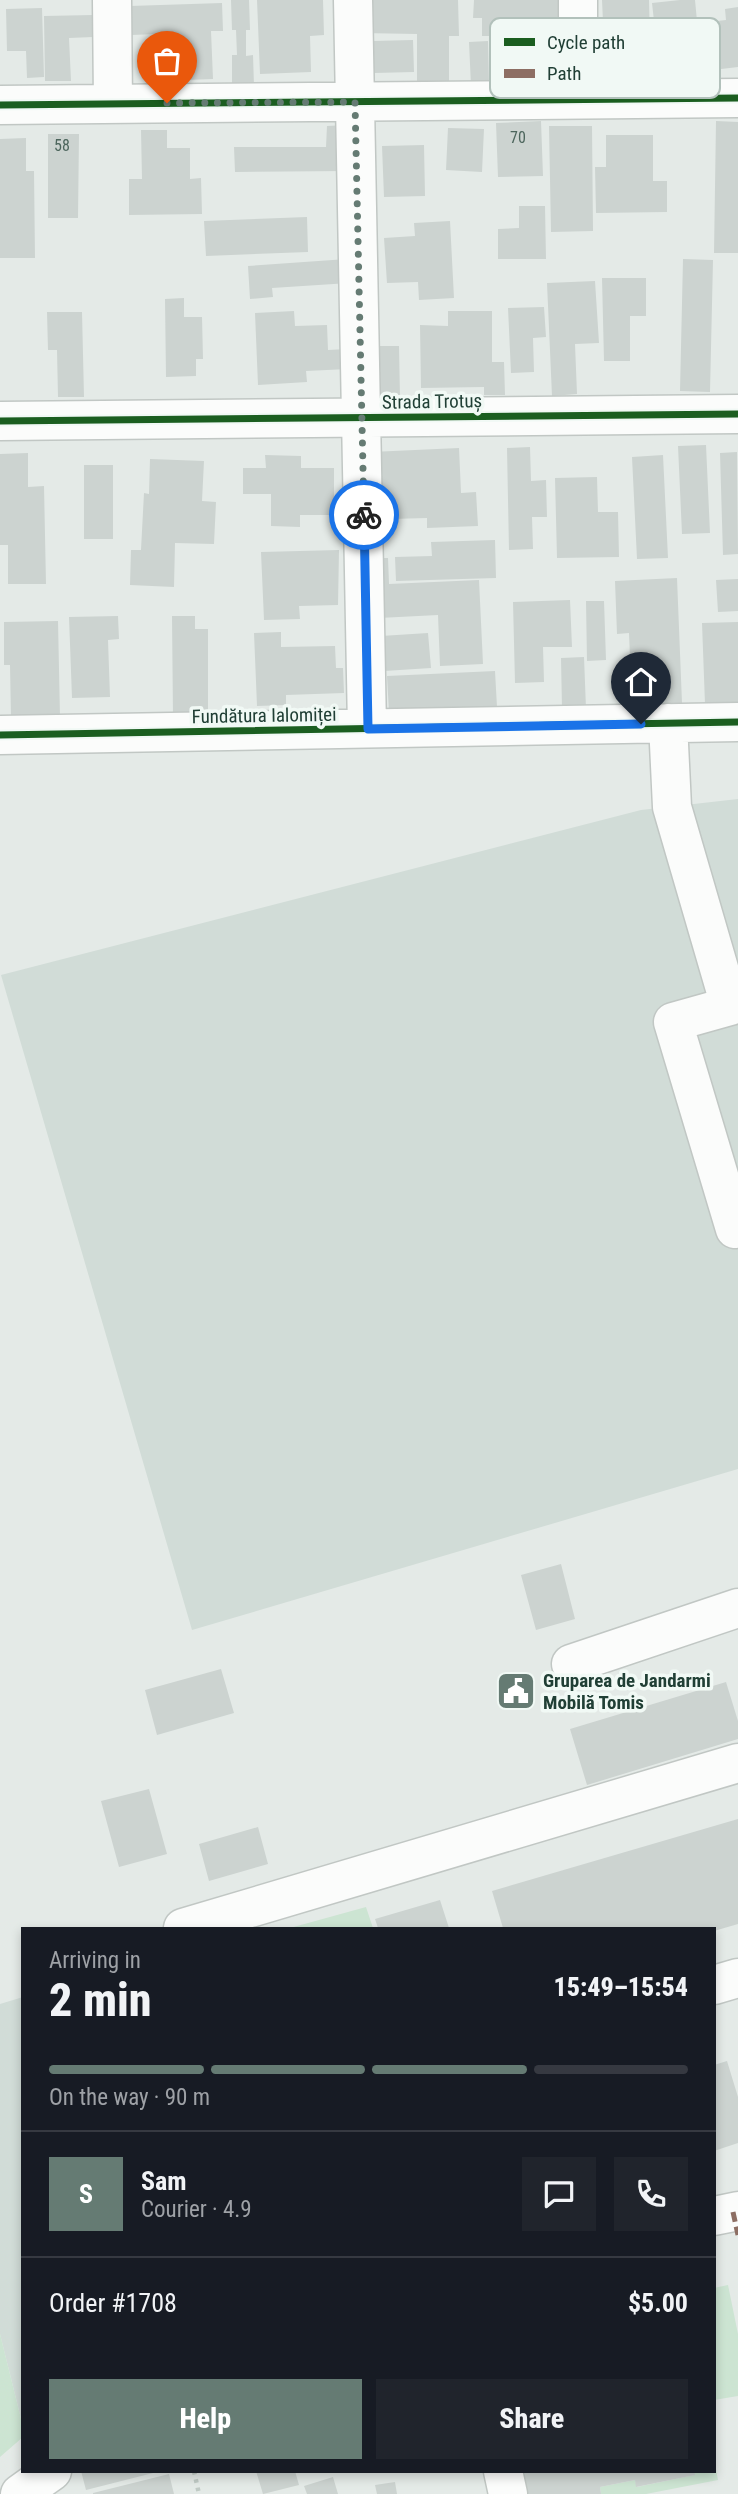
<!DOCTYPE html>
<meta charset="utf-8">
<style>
:root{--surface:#171b24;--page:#20242c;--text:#f1f3f6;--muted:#9ea1a6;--line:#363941;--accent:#657b73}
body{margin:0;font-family:"Roboto Condensed",sans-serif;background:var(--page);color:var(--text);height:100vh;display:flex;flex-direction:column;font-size:26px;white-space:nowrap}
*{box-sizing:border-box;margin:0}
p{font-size:23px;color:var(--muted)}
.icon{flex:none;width:38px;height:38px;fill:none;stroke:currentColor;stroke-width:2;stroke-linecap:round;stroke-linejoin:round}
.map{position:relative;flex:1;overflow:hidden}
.sheet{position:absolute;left:21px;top:1927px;width:695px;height:546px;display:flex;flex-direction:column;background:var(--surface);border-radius:0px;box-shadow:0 4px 10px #0003}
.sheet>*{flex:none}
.pin{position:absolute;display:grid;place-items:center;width:60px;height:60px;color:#fff;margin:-72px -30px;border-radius:50% 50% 50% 0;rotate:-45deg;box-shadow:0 0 7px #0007}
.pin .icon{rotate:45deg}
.courier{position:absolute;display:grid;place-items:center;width:70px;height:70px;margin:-35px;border:5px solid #1a73e8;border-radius:50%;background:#fff;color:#222;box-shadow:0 2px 9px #0007}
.summary em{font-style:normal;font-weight:800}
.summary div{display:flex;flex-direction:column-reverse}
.summary{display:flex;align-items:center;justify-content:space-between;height:119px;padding:0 28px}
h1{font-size:46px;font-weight:800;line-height:52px}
.bar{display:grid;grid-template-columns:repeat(4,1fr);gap:10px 7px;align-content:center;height:84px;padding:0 28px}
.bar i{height:9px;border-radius:5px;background:var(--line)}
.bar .on{background:var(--accent)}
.bar p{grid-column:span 4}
.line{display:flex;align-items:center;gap:18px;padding:0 28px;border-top:2px solid var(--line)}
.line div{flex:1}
.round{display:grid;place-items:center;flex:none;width:74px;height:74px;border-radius:0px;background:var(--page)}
.primary-button{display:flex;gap:14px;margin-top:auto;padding:14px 28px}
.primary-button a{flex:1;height:80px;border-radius:0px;background:var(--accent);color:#fff;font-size:28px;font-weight:800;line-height:80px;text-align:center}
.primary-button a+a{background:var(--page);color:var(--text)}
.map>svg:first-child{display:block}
.built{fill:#d1dcd7}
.green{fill:#cce4d2}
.building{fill:#ccd3d0}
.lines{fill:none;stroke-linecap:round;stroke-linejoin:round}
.minor-casing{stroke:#c1c7c4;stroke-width:41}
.path{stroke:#c0cac5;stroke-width:4.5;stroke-dasharray:3.5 5;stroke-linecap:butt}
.minor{stroke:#fbfcfb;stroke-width:38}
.quiet{stroke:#8d6e63;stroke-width:5;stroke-dasharray:10 5;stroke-linecap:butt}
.cycleway-casing{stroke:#f1f9f5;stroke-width:11}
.cycleway{stroke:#1b5e20;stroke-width:7}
.done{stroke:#657b73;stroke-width:7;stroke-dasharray:0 12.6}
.route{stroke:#1a73e8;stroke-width:9}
.labels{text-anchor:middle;stroke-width:7;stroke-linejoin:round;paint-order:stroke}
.number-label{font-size:16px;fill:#4c655c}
.street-label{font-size:19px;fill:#203f35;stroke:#f1f9f5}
.poi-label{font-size:19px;font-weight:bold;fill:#203f35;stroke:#f1f9f5;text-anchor:start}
.key{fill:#f1f9f5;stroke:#b2c1bb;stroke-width:2}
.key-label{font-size:19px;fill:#203f35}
</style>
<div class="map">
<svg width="738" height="2494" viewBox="0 0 738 2494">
<rect width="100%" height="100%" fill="#e4eae7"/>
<path class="built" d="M738,799v670l-546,161 -191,-655 640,-165z
M23,1997v430l-23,-93v-330z"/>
<path class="green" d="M366,1907l7,21h-83z
M728,2285l10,49v62l-24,4v-112z
M0,2334l23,93v10l-23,20z
M715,2464l3,16 -72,14h-45l-1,-7 35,-7 2,7 57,-12v-4h20z"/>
<path class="building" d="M231,0h18l1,30h-4v26l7,-1 1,31h-22v-31h5l-1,-25h-4z
M257,0h66l1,35 -14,1 1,36 -51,2z
M362,0h96l1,36h-10v51h-32v-53l-56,-1z
M474,0h89l-1,41 -8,-1v32h-57l1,-29h-7l1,-7h-10v-18h-9z
M602,0h47l1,42 -46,2z
M680,0h15l4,42 -19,2 4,37 -23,2 -9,-80z
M222,3l1,28h-12l2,48 -53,2 -2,-47 -27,1 -1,-29z
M738,7v60l-25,3 -5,-48 18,-2 -1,-11z
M42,8l2,69 -17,1 -1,-27h-19l-1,-42z
M93,15v22l-24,1 2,43h-26l-1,-65z
M413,40l1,32 -40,1 -1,-32z
M488,41l1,44 -18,1 -2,-44z
M541,121l2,55 -45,1 -2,-54z
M716,121l22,1v131h-24z
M347,125v46l-112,1 -1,-25h92l1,-21z
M549,126h43l1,105 -42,1z
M448,128l36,1 -2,43 -36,-2z
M141,130h26v18h23v31l11,-1 1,36 -73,1v-36h13z
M48,134h31l-1,84h-30z
M606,135h47v46h14v31l-71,1 -1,-46h11z
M26,138v33h8l1,87h-35v-119z
M424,145l1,51 -41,1 -2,-51z
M519,206h26l1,53h-48v-30l21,-1z
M307,217l1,35 -102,4 -2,-35z
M450,221l4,77 -35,2 -1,-18 -31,1 -3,-45 31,-2 -1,-13z
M347,259l2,24 -77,5 1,9 -23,2 -2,-33z
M683,259l30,1 -3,132 -30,-1z
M602,278h44v38h-16v45h-26z
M595,281l4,62 -24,1 2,50 -25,2 -5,-113z
M184,298v19h18l1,42h-7v17l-30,1 -1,-78z
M544,307l2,30 -13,1 1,34 -23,1 -3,-65z
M294,311l1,15 32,-1 1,25 19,-1 1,20 -42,2 1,11 -49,3 -3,-72z
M448,311h44v51h12l1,33h-21v-8l-63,1 -1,-63 28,1z
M47,312h35l2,85h-26l-1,-47h-9z
M373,346h26l1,52h-25z
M706,445l4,88 -28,1 -4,-88z
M530,447l1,34 15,-1 1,37h-15l1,32 -24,1 -2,-102z
M459,448l2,45 15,-1 2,34 -51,2v-10l-36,1 -2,-23 -15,1 -3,-45z
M737,452l1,102 -15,1 -3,-102z
M28,453v34l16,-1 2,98h-38v-39h-8v-91z
M265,455l36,1v12h33v47h-34v12l-29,-1v-32h-28v-26h23z
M663,455l5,103 -31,1 -5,-102z
M150,459l54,2 -2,40 14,1 -2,42 -39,-1 -1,44 -44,-2 1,-35h10l3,-57 5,1z
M84,465h29v74h-29z
M597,477l1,35h20l1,45 -62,1 -2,-80z
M495,540l1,38 -100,3 -1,-24 37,-1 -1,-14z
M339,550l-1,55 -39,1 1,13 -36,1 -3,-68z
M376,558h12l1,26 90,-4 4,84 -43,2 -2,-51 -59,3z
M677,578l5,125 -50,2 -3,-72 -12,1 -2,-53z
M738,579v32l-20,1 -2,-32z
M570,600l2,47h-29l1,35 -29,1 -2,-81z
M586,601h18l2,59 -19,1z
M118,616l1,23 -11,1 2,57 -38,1 -3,-81z
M172,616h23v13h13v87l-35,1z
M58,621l2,96 -49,1 -1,-53h-6v-43z
M738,622v81l-33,1 -3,-81z
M281,632v15l54,-1 1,22h7l1,25 -58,2v10l-29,1 -3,-73z
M428,633l3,35 -47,3 -3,-35z
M584,657l2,52h-24l-1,-51z
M495,671l2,36 -108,5 -2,-36z
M561,1564l14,55 -39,11 -15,-55z
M221,1669l13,44 -77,22 -12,-45z
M726,1682l12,39v18l-151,46 -17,-56z
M149,1789l18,65 -48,13 -18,-66z
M738,1819v105l-24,7v-3h-211l-11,-37z
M258,1827l10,37 -59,17 -10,-37z
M440,1900l9,28h-71l-3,-9z
M727,2061l11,36v46l-24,8v-86z
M81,2471h76v1l-71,18z
M256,2471h39l4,14 -36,9z
M513,2471h181l1,4 -59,12 -1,-7 -35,7 1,7h-83z
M169,2474l5,20h-81v-1z
M333,2477l5,17h-31l-3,-8z
M395,2482l2,12h-20l-2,-9z"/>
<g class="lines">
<g class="minor-casing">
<path id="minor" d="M112,0l1,104
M353,0l14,728
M578,0v99
M0,105l738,-7
M0,421l738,-7
M668,723l4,84 58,199 -57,16 62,207
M0,735l738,-13
M571,1664l167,-56
M183,1928l555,-165
M714,1985l24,-7
M714,2216l24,-5
M503,2471l5,23
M20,2494l32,-23"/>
</g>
<path class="path" d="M194,2471l5,23"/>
<use href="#minor" class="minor"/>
<path class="quiet" d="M733,2212l5,23"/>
<g class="cycleway-casing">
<path id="cycleway" d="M0,105l738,-7
M0,421l738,-7
M0,735l738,-13"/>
</g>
<use href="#cycleway" class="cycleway"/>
</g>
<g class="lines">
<path class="done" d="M167,103l188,-1 9,413"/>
<path class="route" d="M364,515l4,214 273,-5"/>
</g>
<defs>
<g id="civic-square" transform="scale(2.0125)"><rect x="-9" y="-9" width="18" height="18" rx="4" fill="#657b73" stroke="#f1f9f5"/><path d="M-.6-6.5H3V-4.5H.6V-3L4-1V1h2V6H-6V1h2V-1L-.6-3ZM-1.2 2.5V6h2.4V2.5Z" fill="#fff"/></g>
</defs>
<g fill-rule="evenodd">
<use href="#civic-square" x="516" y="1691"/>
</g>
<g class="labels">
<g class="number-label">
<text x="518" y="143">70</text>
<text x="62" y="151">58</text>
</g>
<g class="street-label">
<text transform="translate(432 401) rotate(-1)" y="7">Strada Trotuș</text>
<text transform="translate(264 715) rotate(-1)" y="7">Fundătura Ialomiței</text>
</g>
<g class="poi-label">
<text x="543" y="1687">Gruparea de Jandarmi<tspan x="543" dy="22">Mobilă Tomis</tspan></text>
</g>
</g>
<rect x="490" y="18" width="230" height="80" rx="10" class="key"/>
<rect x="504" y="38" width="31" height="8" fill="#1b5e20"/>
<rect x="504" y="69" width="31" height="9" fill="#8d6e63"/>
<g class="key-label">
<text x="547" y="49">Cycle path</text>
<text x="547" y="80">Path</text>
</g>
</svg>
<div class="pin" style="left:167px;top:103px;background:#ea580c"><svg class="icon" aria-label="bag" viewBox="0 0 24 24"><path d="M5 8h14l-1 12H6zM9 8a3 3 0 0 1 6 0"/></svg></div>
<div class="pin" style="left:641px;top:724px;background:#1f2937"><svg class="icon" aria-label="home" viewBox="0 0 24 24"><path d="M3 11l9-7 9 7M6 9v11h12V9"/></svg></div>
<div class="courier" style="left:364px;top:515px"><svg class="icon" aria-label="bike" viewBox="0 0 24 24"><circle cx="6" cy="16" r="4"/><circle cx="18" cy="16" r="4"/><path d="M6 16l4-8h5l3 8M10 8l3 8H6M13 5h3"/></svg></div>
<section class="sheet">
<div class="summary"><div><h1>2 min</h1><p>Arriving in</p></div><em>15:49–15:54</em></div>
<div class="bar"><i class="on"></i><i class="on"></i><i class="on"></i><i></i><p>On the way · 90 m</p></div>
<div class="line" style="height:126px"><b class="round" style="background:var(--accent);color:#fff">S</b><div><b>Sam</b><p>Courier · 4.9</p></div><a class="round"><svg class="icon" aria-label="chat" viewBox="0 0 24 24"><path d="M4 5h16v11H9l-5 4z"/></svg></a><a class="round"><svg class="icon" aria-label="phone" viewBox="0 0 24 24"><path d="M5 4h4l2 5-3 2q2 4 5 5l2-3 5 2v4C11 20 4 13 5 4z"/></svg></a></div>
<div class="line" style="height:91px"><div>Order #1708</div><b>$5.00</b></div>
<div class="primary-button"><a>Help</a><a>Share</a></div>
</section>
</div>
